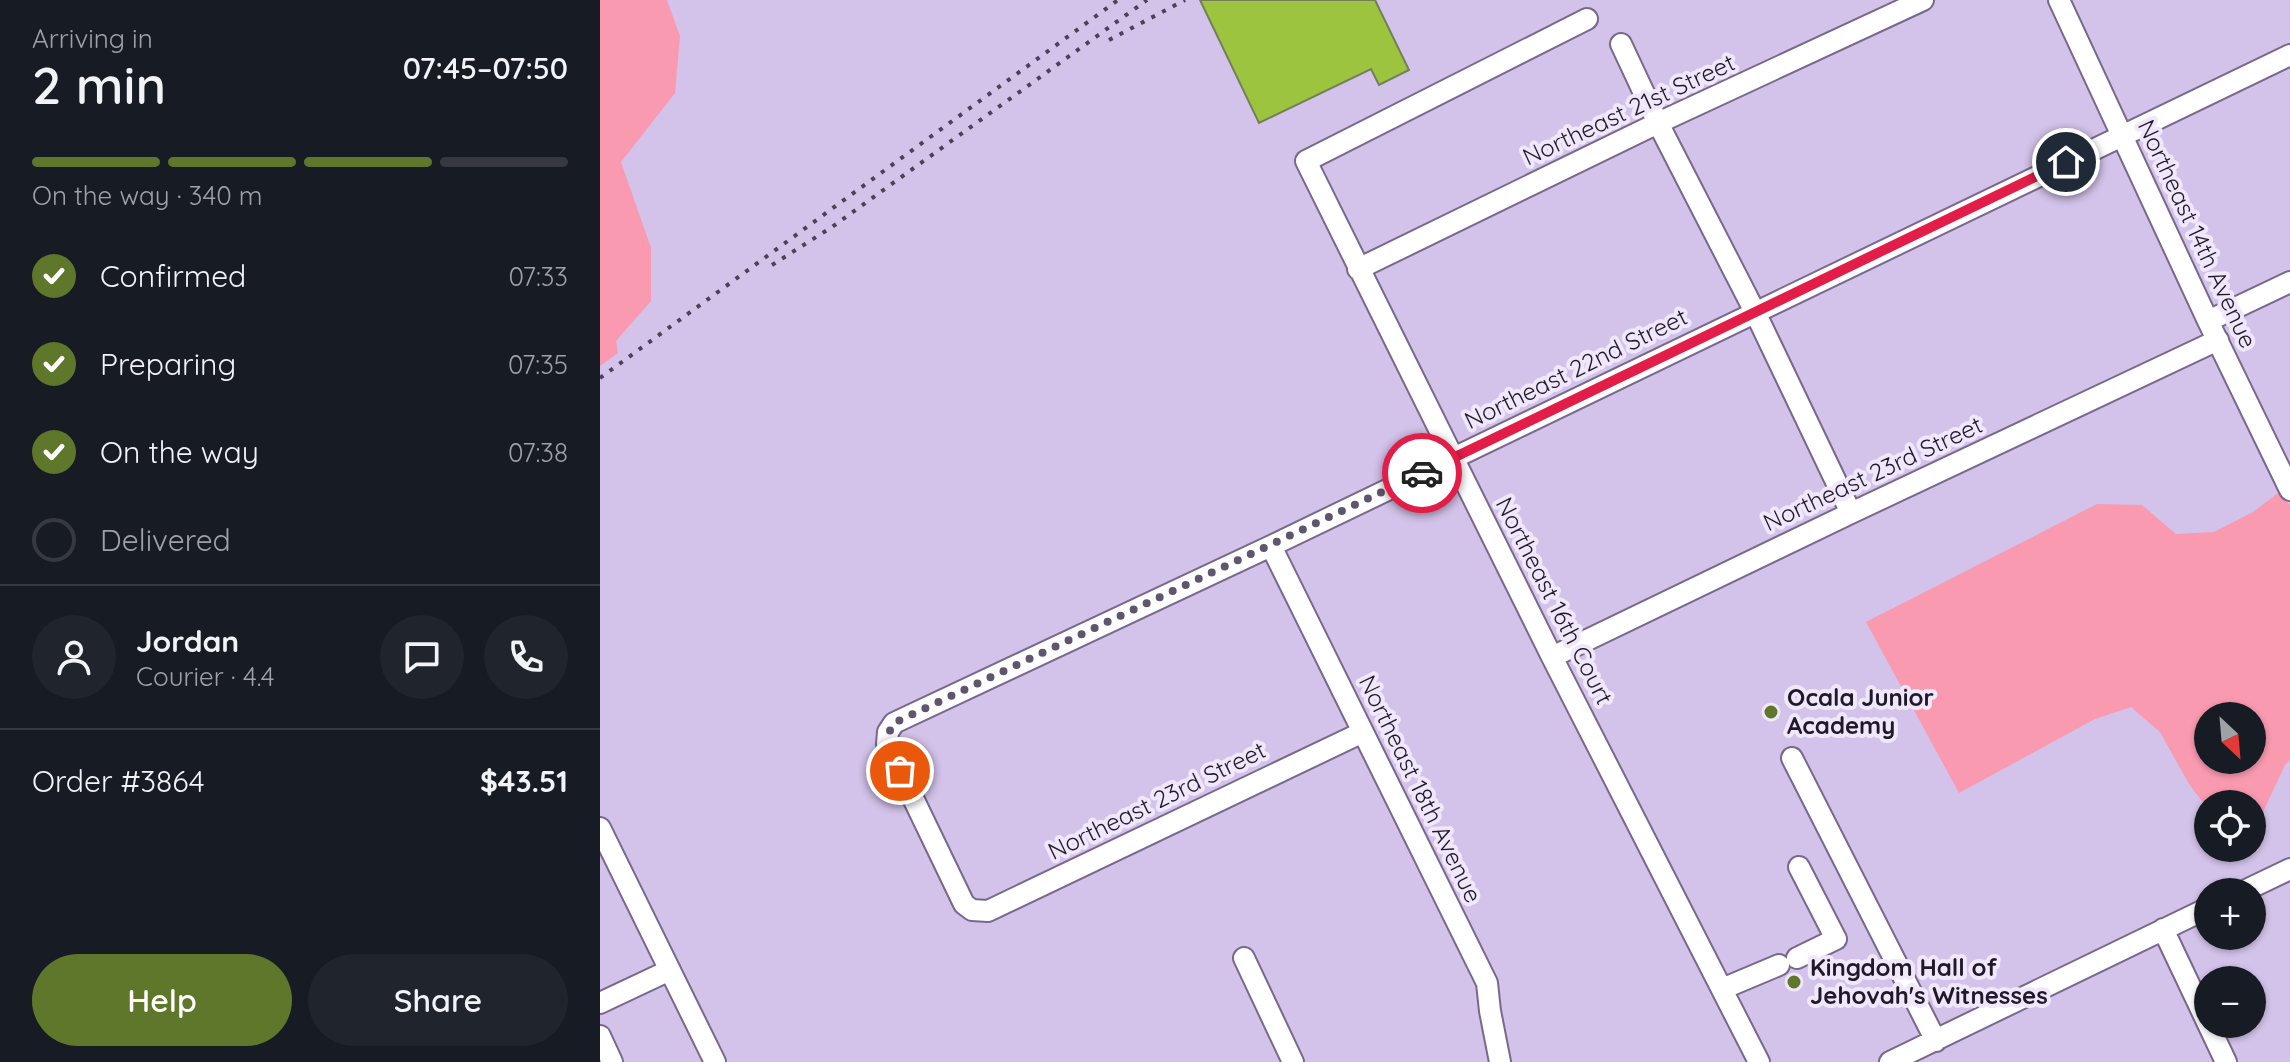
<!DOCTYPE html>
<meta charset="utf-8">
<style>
:root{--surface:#171b24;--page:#20242c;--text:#f1f3f6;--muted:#9ea1a6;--line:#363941;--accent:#5f772a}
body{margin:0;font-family:Quicksand,sans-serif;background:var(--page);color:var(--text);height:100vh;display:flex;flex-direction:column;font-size:30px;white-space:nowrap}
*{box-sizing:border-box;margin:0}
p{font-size:26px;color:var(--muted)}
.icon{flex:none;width:44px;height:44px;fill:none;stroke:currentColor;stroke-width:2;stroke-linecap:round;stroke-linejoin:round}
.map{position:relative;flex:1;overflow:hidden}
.side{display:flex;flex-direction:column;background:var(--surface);width:600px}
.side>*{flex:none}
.needle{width:52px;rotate:154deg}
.tools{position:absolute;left:1594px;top:702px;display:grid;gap:16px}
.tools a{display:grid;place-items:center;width:72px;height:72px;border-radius:50%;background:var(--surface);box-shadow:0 2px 6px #0004;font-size:40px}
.pin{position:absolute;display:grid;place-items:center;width:68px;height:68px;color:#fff;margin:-34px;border:4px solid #fff;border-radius:50%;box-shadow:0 2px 8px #0007}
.courier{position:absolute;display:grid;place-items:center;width:80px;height:80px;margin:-40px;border:6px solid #e11d48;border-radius:50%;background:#fff;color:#222;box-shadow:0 2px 10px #0007}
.overview em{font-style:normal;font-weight:600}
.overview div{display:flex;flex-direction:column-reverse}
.overview{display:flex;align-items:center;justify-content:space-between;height:136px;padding:0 32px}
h1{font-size:52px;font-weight:600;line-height:60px}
.bar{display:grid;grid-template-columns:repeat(4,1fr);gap:12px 8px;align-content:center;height:96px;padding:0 32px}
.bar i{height:10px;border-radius:6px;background:var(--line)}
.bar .active{background:var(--accent)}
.bar p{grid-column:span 4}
.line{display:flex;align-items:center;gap:20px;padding:0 32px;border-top:2px solid var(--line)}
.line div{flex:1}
.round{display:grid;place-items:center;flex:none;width:84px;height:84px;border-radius:42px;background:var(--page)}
ol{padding:0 32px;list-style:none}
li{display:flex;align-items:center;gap:24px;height:88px}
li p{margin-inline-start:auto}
li .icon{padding:8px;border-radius:50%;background:var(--accent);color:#fff;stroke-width:4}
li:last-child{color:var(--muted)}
li i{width:44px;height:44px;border:4px solid var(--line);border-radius:50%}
.action{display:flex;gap:16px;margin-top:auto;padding:16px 32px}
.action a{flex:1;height:92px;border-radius:48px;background:var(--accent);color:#fff;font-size:32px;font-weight:600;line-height:92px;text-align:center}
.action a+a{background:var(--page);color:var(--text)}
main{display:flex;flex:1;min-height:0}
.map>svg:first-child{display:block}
.green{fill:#f99ab0;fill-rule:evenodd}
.building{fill:#9cc43f;stroke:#72805a;stroke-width:2}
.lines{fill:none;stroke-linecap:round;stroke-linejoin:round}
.minor-casing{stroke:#78688c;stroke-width:24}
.minor{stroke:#fff;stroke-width:20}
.rail{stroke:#4b4257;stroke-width:4;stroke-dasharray:4 8;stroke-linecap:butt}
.done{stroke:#5f556c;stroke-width:8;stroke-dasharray:0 14.4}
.route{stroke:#e11d48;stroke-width:10}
.poi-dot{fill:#5f772a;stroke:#f0e7fb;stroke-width:3}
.labels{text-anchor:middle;stroke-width:8;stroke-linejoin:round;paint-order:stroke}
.street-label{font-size:24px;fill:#201a28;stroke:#f0e7fb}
.poi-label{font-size:24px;font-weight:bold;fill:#201a28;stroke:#f0e7fb;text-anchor:start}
</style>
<main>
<section class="side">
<div class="overview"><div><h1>2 min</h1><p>Arriving in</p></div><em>07:45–07:50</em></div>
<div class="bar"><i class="active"></i><i class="active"></i><i class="active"></i><i></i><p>On the way · 340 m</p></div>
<ol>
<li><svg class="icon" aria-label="check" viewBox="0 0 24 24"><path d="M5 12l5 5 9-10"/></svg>Confirmed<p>07:33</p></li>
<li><svg class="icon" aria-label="check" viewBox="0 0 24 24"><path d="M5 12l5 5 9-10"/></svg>Preparing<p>07:35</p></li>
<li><svg class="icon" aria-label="check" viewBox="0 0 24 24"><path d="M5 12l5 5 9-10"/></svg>On the way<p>07:38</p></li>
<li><i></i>Delivered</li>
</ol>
<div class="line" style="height:144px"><a class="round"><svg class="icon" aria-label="person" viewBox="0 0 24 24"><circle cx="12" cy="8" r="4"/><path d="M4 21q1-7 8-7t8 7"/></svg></a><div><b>Jordan</b><p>Courier · 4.4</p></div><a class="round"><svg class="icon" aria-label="chat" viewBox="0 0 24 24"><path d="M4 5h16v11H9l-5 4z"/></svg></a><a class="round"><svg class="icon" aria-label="phone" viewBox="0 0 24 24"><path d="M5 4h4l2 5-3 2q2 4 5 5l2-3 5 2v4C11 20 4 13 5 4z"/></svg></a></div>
<div class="line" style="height:104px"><div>Order #3864</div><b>$43.51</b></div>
<div class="action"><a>Help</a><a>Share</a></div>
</section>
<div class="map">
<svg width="1690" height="1062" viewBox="0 0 1690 1062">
<rect width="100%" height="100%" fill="#d3c2e9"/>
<path class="green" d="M0,0h67l13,36 -5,57 -54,69 30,86v53l-35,40 2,12 -18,13z
M1682,490l8,16v254l-5,5 -22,47 -11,5v-13h-44v5l-19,-25 -29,-52 -29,-25 -36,12 -136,74 -93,-171 231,-118 45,1 34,29 38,-2 39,-20zM1608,716h44v44h-44z"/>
<path class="building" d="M600,0h175l34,70 -30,15 -8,-16 -112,54z"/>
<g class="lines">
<g class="minor-casing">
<path id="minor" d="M1459,0l149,321 82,169
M987,19l-281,142 246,496 207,405
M1021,44l37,79 97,189 96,201
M758,269l300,-146 265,-123
M1608,321l82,-39
M671,546l216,437 3,28 10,51
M952,657l299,-144 367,-173
M763,732l-375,179 -16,-1 -8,-6 -77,-160 1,-12 6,-9 377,-177 1019,-491
M1192,758l144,283
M0,828l115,234
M1642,892l48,-23
M1563,929l45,95
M644,958l49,104
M1197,958l39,-19 -37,-72
M1122,989l57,-24
M0,1003l70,-33
M1608,1024l18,38
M0,1036l12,26
M1290,1062l318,-154"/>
</g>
<use href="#minor" class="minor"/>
<path class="rail" d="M509,40l76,-40
M172,265l60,-38 315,-227
M0,378l518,-378"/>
</g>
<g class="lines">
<path class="done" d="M300,771c-9,-18 -18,-30 -6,-48l528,-250"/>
<path class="route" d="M822,473l644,-311"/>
</g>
<g class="poi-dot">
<circle cx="1171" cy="712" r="8"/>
<circle cx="1194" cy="982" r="8"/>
</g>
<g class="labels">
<g class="street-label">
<text transform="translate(1029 110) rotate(-25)" y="8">Northeast 21st Street</text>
<text transform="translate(1597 234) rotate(65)" y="8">Northeast 14th Avenue</text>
<text transform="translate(976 369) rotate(-26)" y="8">Northeast 22nd Street</text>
<text transform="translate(1273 474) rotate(-25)" y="8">Northeast 23rd Street</text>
<text transform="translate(954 601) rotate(63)" y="8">Northeast 16th Court</text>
<text transform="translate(820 789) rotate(64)" y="8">Northeast 18th Avenue</text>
<text transform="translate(557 801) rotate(-26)" y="8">Northeast 23rd Street</text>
</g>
<g class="poi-label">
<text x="1187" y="706">Ocala Junior<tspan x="1187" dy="28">Academy</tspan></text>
<text x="1210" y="976">Kingdom Hall of<tspan x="1210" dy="28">Jehovah's Witnesses</tspan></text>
</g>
</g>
</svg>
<div class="tools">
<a><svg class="needle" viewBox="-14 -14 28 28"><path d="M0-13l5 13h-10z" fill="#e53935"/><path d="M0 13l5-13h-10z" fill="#9ea1a6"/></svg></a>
<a><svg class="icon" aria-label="locate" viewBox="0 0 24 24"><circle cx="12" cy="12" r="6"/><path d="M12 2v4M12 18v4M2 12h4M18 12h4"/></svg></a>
<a>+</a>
<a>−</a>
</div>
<div class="pin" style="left:300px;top:771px;background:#ea580c"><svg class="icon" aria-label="bag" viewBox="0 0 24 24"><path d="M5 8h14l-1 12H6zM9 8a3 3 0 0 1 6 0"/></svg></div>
<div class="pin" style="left:1466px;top:162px;background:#1f2937"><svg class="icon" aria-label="home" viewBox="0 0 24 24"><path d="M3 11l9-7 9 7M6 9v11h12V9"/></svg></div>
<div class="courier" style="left:822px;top:473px"><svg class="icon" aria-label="car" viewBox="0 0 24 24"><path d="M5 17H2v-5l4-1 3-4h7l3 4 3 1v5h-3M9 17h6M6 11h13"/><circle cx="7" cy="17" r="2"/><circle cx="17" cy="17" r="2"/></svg></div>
</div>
</main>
